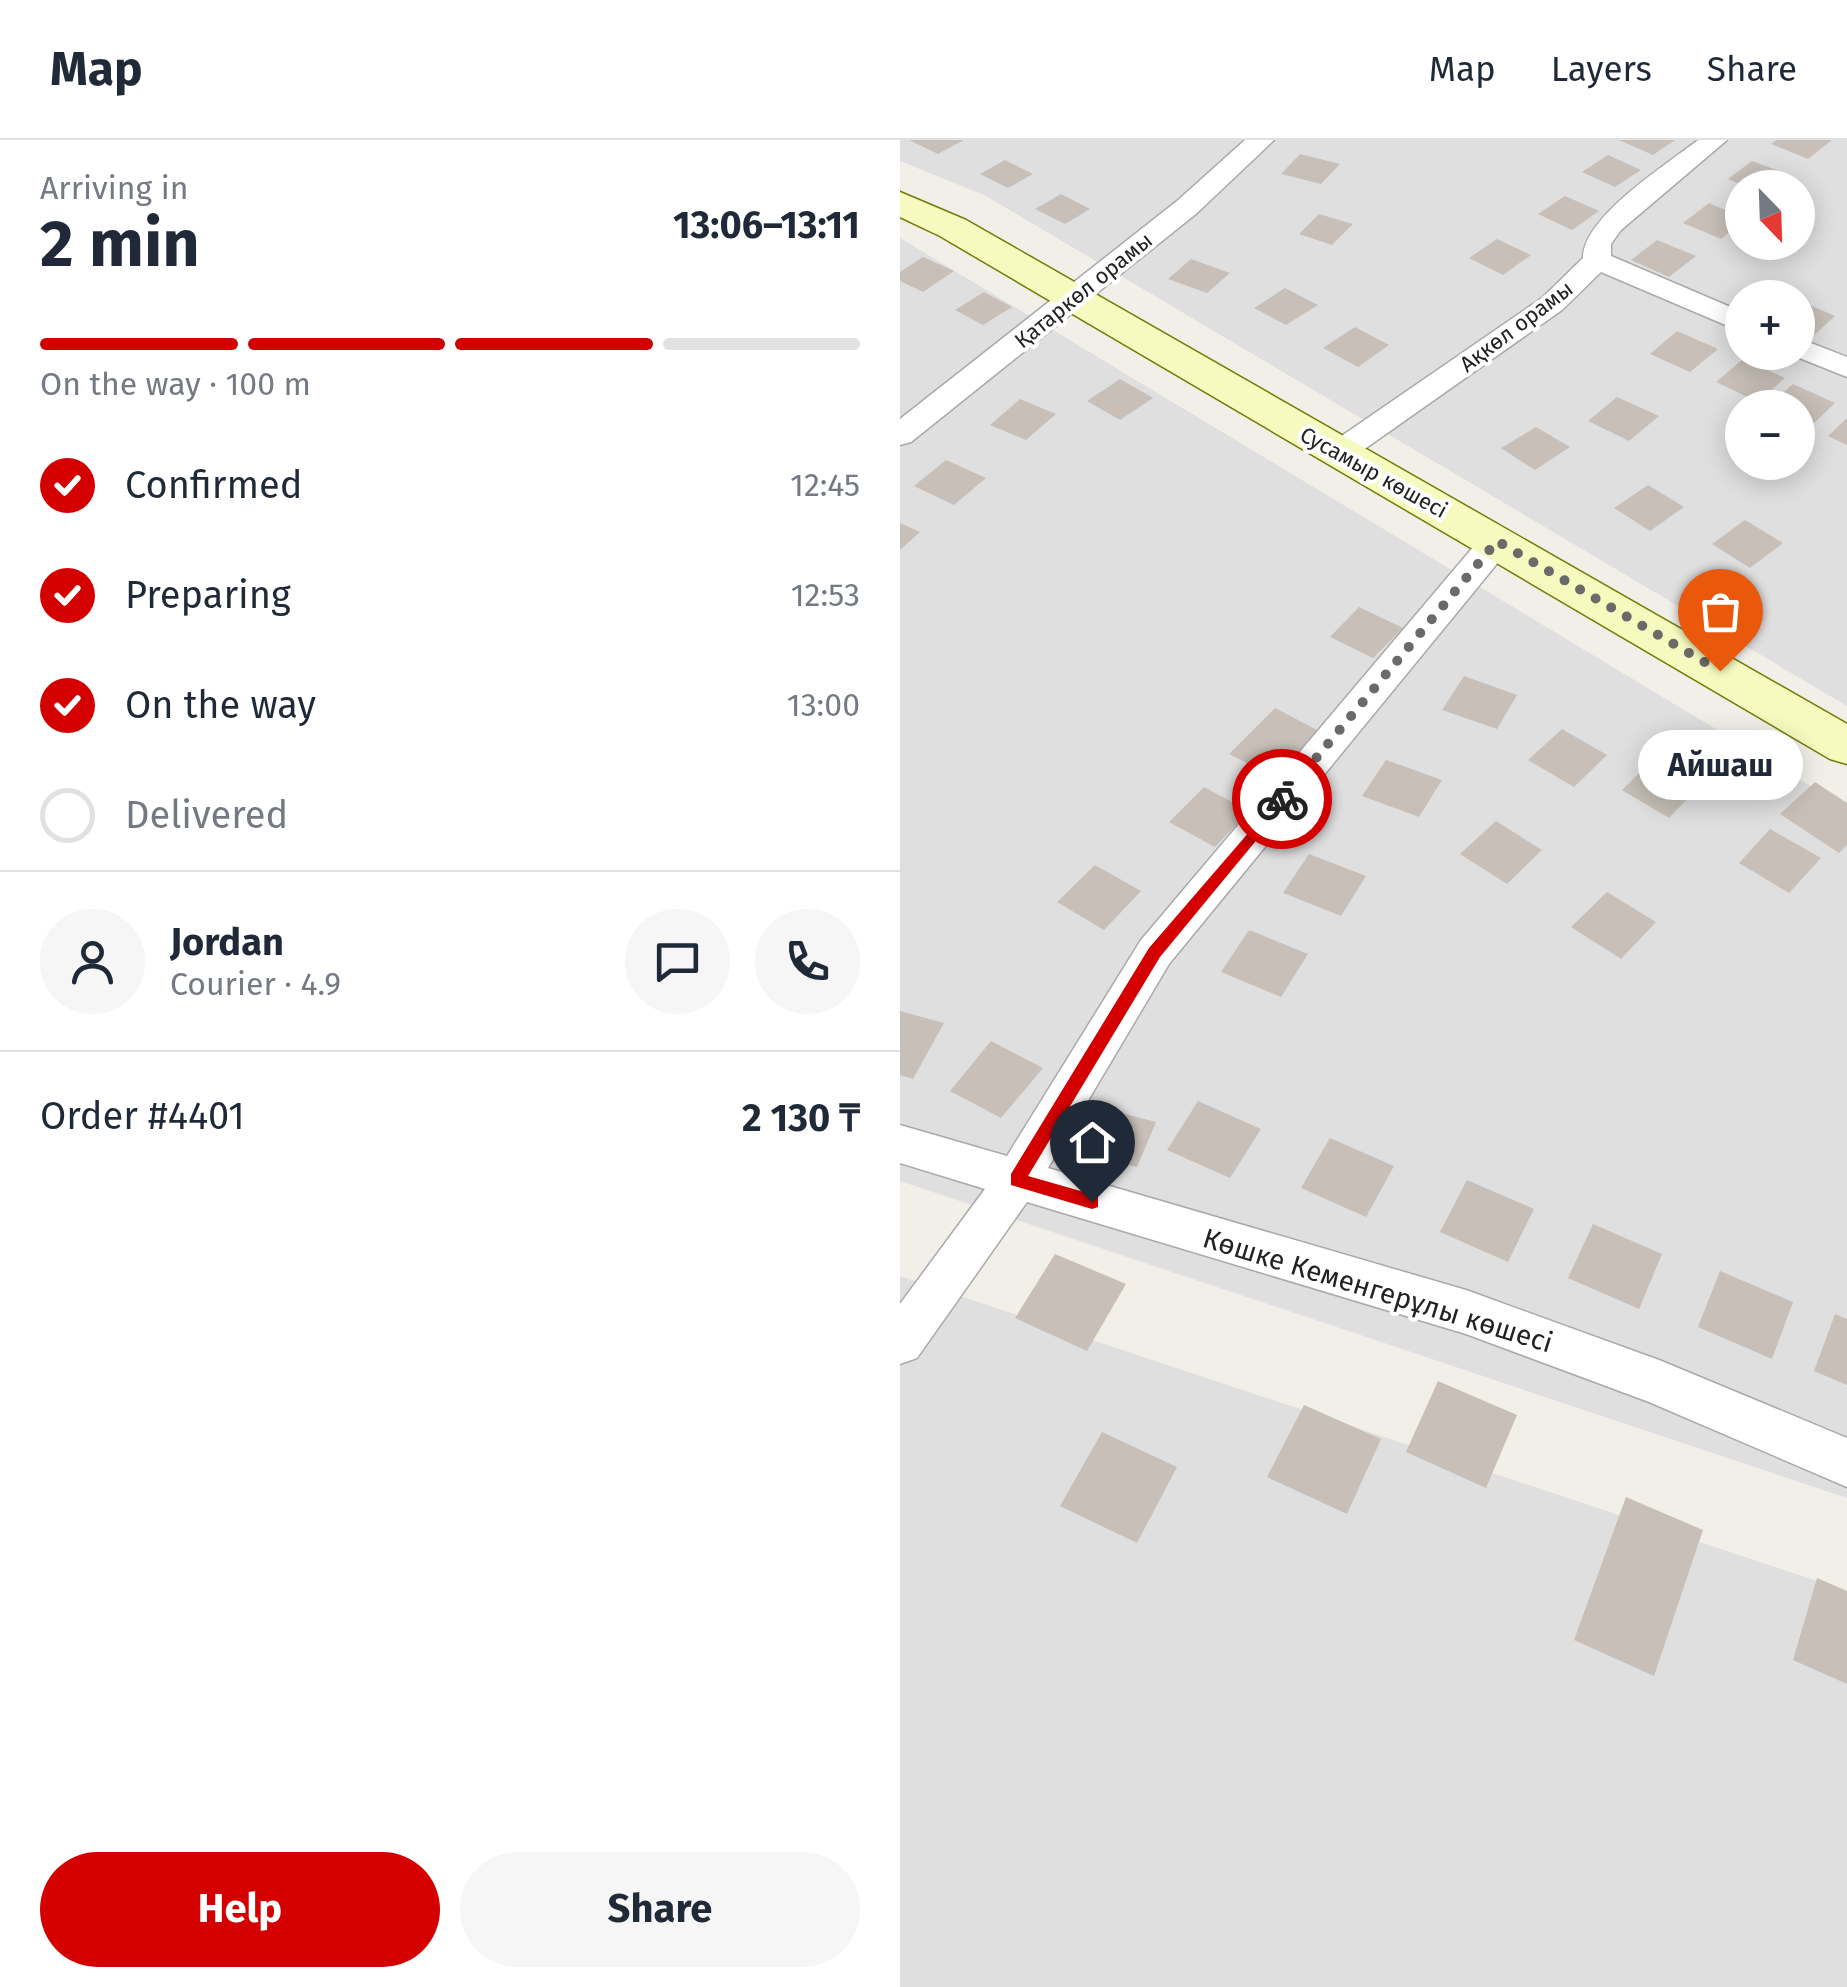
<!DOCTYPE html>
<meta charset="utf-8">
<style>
:root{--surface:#fff;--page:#f6f6f7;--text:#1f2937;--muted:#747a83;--line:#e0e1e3;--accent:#d40000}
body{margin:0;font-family:"Fira Sans",sans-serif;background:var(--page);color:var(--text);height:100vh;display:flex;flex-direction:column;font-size:38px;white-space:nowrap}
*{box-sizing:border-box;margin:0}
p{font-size:32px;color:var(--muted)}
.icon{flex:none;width:55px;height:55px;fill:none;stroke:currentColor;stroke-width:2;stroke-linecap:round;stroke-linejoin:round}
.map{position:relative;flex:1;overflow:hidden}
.details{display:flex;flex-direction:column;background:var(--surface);width:900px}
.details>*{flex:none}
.needle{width:65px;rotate:157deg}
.buttons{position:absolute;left:825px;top:30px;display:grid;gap:20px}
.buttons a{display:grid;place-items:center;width:90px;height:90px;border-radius:50%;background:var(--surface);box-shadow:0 5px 25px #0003;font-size:50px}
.pin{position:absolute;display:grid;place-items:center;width:85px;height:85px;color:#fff;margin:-102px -42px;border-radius:50% 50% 50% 0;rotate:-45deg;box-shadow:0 0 10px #0007}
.pin .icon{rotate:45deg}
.courier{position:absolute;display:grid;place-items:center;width:100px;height:100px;margin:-50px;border:8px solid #d40000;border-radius:50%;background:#fff;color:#222;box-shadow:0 2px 12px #0007}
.bubble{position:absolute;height:70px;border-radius:35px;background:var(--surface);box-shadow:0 5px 25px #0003;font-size:32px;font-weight:700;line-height:70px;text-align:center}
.head em{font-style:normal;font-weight:700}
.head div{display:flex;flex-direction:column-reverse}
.head{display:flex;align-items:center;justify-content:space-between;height:170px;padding:0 40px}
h1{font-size:65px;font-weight:700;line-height:75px}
.bar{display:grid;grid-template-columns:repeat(4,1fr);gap:15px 10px;align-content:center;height:120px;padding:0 40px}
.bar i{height:12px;border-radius:8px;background:var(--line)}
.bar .on{background:var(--accent)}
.bar p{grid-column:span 4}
.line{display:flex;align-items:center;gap:25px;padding:0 40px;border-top:2px solid var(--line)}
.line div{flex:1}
.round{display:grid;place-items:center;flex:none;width:105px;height:105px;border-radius:52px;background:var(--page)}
ol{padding:0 40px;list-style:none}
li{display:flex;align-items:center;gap:30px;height:110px}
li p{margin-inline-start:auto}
li .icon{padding:10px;border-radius:50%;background:var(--accent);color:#fff;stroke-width:4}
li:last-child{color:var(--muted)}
li i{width:55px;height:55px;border:5px solid var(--line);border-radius:50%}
.cta{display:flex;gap:20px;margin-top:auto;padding:20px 40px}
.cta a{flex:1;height:115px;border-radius:60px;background:var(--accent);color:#fff;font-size:40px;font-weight:700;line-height:115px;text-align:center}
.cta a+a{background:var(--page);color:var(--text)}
header{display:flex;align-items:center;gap:60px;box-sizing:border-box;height:140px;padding:0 50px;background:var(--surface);border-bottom:2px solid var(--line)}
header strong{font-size:48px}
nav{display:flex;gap:55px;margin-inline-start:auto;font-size:35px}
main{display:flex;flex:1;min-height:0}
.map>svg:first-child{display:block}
.residential{fill:#e0dfdf;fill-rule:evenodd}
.building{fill:#c7bfb8}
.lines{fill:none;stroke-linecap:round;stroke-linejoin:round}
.street-casing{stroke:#a9a9a9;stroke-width:3}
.secondary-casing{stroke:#707d05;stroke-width:3}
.street{fill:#fff;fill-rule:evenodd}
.secondary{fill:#f7fabf;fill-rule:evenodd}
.route{fill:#d40000}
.done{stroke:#6b6a68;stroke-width:10;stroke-dasharray:0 18}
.labels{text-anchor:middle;stroke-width:8;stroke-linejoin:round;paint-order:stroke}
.far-street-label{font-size:22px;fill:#222;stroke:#fff}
.street-label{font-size:28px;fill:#222;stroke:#fff}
</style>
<header>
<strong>Map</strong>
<nav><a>Map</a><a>Layers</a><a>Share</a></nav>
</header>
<main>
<section class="details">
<div class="head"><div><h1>2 min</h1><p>Arriving in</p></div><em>13:06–13:11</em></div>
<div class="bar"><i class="on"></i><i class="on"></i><i class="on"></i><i></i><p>On the way · 100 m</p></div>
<ol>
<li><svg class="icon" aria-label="check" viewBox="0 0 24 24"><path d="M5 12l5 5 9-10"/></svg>Confirmed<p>12:45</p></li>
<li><svg class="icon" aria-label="check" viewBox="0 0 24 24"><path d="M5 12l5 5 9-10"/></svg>Preparing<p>12:53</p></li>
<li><svg class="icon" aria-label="check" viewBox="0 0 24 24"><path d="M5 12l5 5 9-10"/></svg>On the way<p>13:00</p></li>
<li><i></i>Delivered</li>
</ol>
<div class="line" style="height:180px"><a class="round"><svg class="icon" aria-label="person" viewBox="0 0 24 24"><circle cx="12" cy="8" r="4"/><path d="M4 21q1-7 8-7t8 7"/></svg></a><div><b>Jordan</b><p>Courier · 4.9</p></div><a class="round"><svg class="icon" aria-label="chat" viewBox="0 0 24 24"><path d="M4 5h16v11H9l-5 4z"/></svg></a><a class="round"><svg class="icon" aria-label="phone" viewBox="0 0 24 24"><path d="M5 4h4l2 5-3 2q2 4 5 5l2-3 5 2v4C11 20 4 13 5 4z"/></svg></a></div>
<div class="line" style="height:130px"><div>Order #4401</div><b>2 130 ₸</b></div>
<div class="cta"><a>Help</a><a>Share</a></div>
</section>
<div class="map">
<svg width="947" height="1847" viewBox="0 0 947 1847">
<rect width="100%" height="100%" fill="#f2efe9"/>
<path class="residential" d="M0,0h947v566l-861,-510 -86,-35zM842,48h56v54h-56zM842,158h56v54h-56zM842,268h56v54h-56z
M0,98l947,570v690l-947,-317z
M0,1136l947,315v396h-947z"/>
<path class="building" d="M9,0h55l-26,14z
M719,0h56l-22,15z
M877,0h55l-24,19 -37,-15z
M400,14l40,10 -19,20 -40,-10z
M708,15l33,15 -26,17 -33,-15z
M105,20l28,14 -25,14 -28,-14z
M852,21l37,14 -16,13h-25l-20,-9z
M161,54l29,15 -25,15 -30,-15z
M665,56l34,15 -27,19 -34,-16z
M809,63l33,14v5l-21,17 -38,-16z
M419,74l34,10 -21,21 -33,-11z
M597,99l34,16 -28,20 -34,-17z
M757,100l39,16 -27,21 -38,-17z
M23,117l31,14 -31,21 -23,-11v-9z
M291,119l39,14 -23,20 -39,-14z
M385,148l33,17 -32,20 -32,-17z
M84,152l28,15 -29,18 -28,-15z
M898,160l37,16 -25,23 -12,-6z
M455,187l34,18 -31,22 -35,-19z
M777,191l41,18 -28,23 -40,-18z
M843,219l42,19 -27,24 -42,-20z
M220,239l33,19 -33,22 -33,-19z
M893,244l42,19 -26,25 -11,-5v-15h-32z
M717,257l42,19 -30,25 -41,-20z
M120,259l36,15 -30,26 -36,-15z
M947,278v27l-19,-9z
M636,287l34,20 -35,23 -34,-22z
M46,320l40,18 -32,27 -40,-19z
M748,345l36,22 -34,24 -36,-23z
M845,380l38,23 -33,25 -38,-24z
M0,383l20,9 -20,18z
M459,467l44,21 -30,30 -43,-21z
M564,536l53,19 -20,34 -55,-19z
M375,568l44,23 -45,46 -45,-23z
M662,589l45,26 -33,32 -46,-27z
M754,618l47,27 -32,33 -47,-28z
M486,620l56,20 -23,37 -57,-21z
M915,642l32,21v42l-8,8 -59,-39z
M304,647l45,24 -34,36 -46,-25z
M596,681l46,29 -35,34 -47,-30z
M870,689l51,29 -32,35 -50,-30z
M409,714l57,22 -25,40 -58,-23z
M195,725l46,26 -37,39 -47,-28z
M707,752l49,30 -35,37 -50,-32z
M349,790l59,24 -27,43 -60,-25z
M0,871l44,12 -31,56 -13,-4z
M91,901l52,27 -42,50 -51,-27z
M298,961l63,28 -31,49 -63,-28z
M194,966l62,16 -19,45 -63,-16z
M430,998l64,28 -28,51 -65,-29z
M567,1040l67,29 -26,53 -68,-30z
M693,1084l69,30 -23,55 -71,-31z
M155,1114l71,30 -39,67 -72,-33z
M820,1131l73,31 -21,57 -74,-32z
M935,1174l12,5v66l-33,-14z
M538,1241l79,34 -31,73 -80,-36z
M404,1265l77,34 -34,75 -80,-37z
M202,1292l75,35 -40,76 -77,-37z
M726,1357l77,33 -49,146 -80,-36z
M917,1438l30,13v93l-54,-24z"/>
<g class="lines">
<g class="street-casing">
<path id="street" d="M345,0h29l-77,73 -286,229 -11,3v-26l277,-218z
M798,0h29l-106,90 -10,14v12l131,56v20l-141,-60 -39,38 -213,150h-22l-5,-7 5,-7 215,-148 41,-40c0,-41 83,-93 115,-118z
M898,198l49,19v20l-60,-24 11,-1z
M597,390l12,3 5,8 -5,8 -340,415 -121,204 418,122 193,70 188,78v49l-198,-85 -183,-68 -439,-132 -110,156 -17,6v-60l85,-115 -85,-26v-38l107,31 134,-216 344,-407z"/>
</g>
<g class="secondary-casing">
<path id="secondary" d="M0,52l66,28 881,504v40l-17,-5 -890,-523 -40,-19z"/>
</g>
<use href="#street" class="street"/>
<use href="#secondary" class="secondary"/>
</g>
<path class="route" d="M382,654l7,5 -2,4 -127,154 -132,219 70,20v11l-6,2 -81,-24v-11l138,-226z"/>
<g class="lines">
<path class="done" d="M382,659l215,-258 223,130"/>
</g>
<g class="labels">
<g class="far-street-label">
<text transform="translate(183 150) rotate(-39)" y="8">Қатаркөл орамы</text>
<text transform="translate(616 186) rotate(-37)" y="8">Ақкөл орамы</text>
<text transform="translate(474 332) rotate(29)" y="8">Сусамыр көшесі</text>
</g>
<g class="street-label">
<text transform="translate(478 1150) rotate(17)" y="10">Көшке Кеменгерұлы көшесі</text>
</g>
</g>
</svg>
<div class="buttons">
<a><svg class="needle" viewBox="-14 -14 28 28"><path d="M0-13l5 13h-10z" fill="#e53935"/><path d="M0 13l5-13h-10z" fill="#747a83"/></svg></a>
<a>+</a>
<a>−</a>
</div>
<div class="pin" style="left:820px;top:531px;background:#ea580c"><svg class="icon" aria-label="bag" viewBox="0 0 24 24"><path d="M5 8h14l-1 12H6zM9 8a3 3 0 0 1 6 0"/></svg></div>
<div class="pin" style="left:192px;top:1062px;background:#1f2937"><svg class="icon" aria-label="home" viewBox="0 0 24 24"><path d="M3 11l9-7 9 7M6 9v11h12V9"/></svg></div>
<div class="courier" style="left:382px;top:659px"><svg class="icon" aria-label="bike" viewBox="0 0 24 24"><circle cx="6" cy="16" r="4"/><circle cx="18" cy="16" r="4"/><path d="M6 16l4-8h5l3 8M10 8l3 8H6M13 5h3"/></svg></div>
<div class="bubble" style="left:738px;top:590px;width:165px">Айшаш</div>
</div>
</main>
